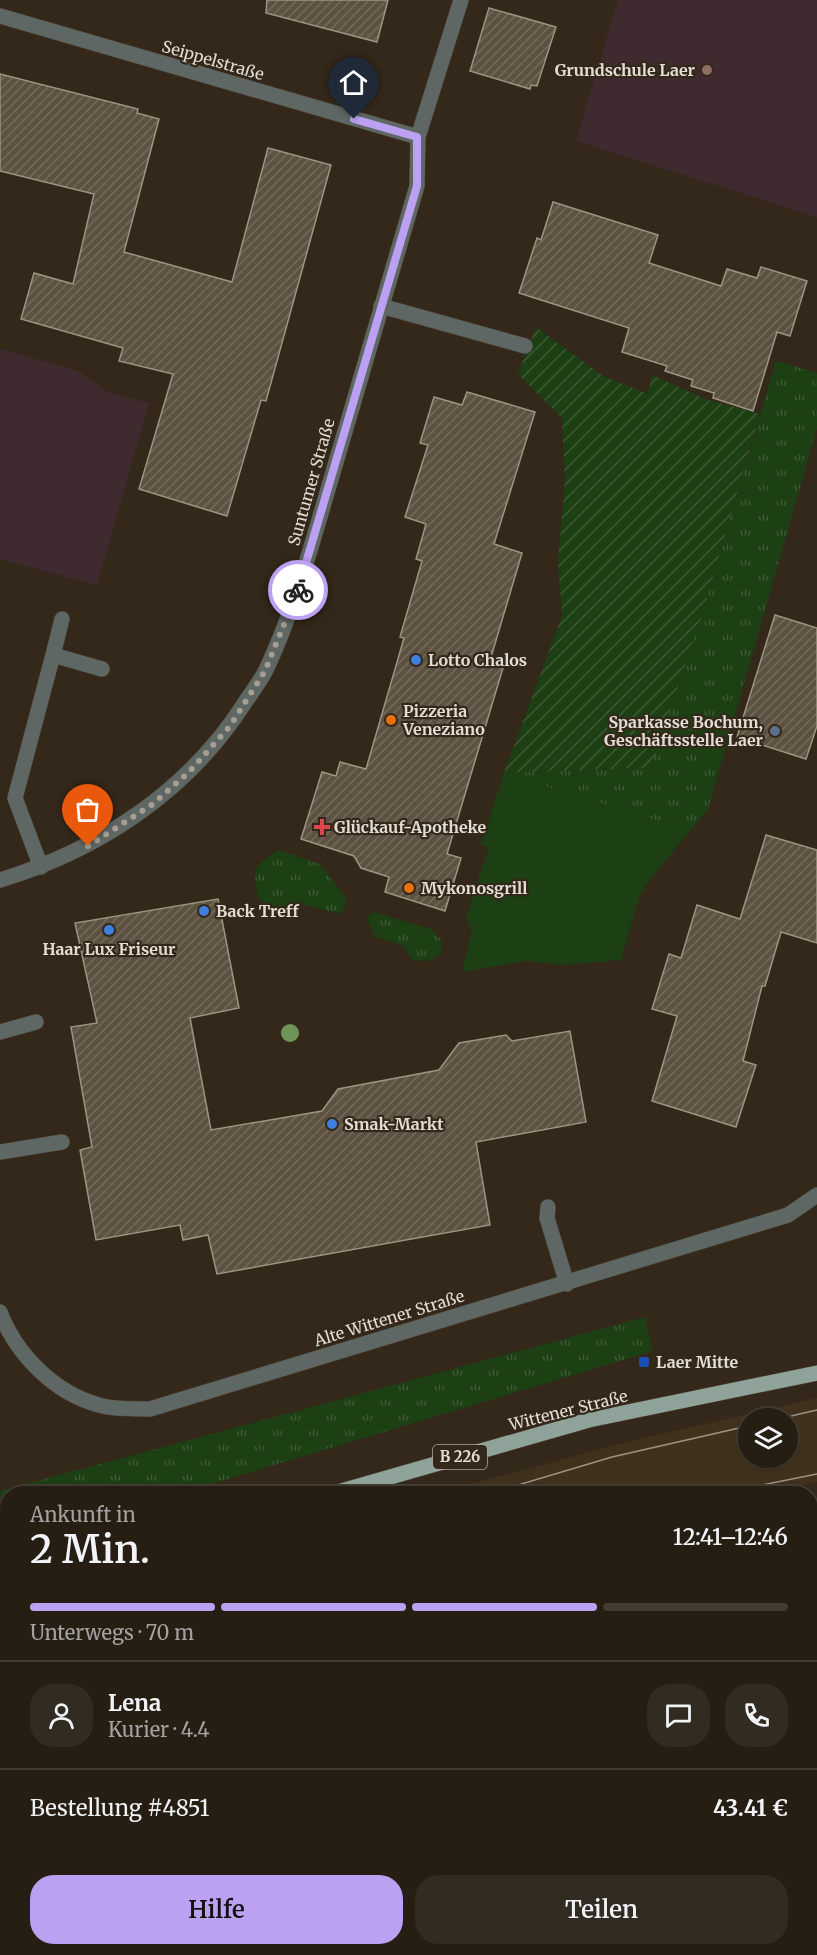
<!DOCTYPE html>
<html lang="de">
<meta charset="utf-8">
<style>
:root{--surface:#261e13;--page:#322b21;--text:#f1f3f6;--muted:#a4a2a0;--line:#423c33;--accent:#bca0f2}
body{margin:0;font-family:Merriweather,serif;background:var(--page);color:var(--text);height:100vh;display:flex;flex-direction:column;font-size:22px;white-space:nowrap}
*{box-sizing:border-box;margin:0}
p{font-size:20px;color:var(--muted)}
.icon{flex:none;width:33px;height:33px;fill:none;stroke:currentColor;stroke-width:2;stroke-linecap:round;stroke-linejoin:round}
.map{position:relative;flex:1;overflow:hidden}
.panel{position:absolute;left:0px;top:1486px;width:818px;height:470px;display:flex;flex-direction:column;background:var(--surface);border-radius:24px 24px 0 0;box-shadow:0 2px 4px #0004,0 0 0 2px var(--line)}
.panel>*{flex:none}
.buttons{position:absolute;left:738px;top:1408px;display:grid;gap:12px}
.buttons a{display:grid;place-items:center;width:60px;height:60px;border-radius:50%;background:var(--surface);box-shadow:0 2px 4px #0004,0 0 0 2px var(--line);font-size:30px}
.pin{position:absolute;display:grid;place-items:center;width:51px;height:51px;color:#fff;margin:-62px -26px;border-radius:50% 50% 50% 0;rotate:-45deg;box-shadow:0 0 6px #0007}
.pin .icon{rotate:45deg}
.courier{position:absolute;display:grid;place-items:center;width:60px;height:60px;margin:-30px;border:4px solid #bca0f2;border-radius:50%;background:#fff;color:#222;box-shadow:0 2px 8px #0007}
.headline em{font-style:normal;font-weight:600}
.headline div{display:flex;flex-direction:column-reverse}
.headline{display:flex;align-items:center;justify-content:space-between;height:102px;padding:0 30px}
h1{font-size:39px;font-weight:600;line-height:45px}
.bar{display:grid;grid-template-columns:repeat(4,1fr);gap:9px 6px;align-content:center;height:72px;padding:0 30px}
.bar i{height:8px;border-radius:4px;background:var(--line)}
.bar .current{background:var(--accent)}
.bar p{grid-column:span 4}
.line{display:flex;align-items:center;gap:15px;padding:0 30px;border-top:2px solid var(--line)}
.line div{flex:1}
.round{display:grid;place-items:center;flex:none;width:63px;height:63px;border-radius:24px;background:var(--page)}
.button{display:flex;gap:12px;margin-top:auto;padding:12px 30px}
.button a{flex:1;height:69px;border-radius:24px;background:var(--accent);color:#111;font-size:24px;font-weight:600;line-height:69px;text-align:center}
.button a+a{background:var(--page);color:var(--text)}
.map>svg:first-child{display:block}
.built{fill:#3f311c;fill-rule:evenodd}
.industrial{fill:url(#industrial-grid)}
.education{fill:#3f2b2f}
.grass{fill:url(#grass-tufts)}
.park{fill:#1c3f14}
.garden{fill:url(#garden-furrows)}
.building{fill:url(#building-hatch);stroke:#9f9381;stroke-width:1.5}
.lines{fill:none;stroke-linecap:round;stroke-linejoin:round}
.minor-casing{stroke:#4f4537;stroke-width:16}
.major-casing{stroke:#4f4537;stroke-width:16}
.minor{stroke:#5e6763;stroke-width:15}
.major{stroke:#90a39b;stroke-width:15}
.tram{stroke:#9c9488;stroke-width:1.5}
.tree{fill:#6e9559}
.done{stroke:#a69e93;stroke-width:6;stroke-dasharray:0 10.8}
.route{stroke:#bca0f2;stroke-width:8}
.education-dot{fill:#8d6e63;stroke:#332819;stroke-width:2}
.shop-dot{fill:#3f7fe0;stroke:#332819;stroke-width:2}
.food-dot{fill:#e8710a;stroke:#332819;stroke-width:2}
.service-dot{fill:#5c6f8a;stroke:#332819;stroke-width:2}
.health-dot{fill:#e0444e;stroke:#332819;stroke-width:2}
.transit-dot{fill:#1a4fb4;stroke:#332819;stroke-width:2}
.labels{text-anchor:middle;stroke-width:4.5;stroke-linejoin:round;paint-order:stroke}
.shield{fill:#332819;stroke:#afa79c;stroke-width:1.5}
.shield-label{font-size:15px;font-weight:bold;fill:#e4ddd4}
.street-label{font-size:16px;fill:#e4ddd4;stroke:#332819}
.poi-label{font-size:16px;font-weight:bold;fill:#e4ddd4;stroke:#332819;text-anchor:start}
</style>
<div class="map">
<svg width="817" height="1955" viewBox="0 0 817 1955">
<defs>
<pattern id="industrial-grid" width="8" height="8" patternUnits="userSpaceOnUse" patternTransform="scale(1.5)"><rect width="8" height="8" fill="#3f311c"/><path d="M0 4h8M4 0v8" fill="none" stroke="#5b4e3c"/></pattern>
<pattern id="grass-tufts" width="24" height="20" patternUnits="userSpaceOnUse" patternTransform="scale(1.5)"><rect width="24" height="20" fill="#1c3f14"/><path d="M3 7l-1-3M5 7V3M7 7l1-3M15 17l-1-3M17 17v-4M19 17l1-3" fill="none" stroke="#3d5a35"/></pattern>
<pattern id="garden-furrows" width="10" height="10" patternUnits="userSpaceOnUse" patternTransform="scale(1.5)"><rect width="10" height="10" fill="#1c3f14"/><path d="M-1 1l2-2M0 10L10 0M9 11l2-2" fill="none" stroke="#3d5a35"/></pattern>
<pattern id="building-hatch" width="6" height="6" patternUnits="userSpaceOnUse" patternTransform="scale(1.5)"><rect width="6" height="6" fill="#5d5141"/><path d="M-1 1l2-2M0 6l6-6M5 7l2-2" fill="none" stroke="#746a5c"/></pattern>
</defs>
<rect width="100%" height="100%" fill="#332819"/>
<path class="built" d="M817,1398v84l-56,12h-328l194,-52zM748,1419h40v39h-40z
M7,1636v88l-7,3v-88z"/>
<path class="industrial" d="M817,1581v374h-817v-146l7,-3 1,142h802v-365z"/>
<path class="education" d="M618,0h199v217l-241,-76z
M0,349l76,21 34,23 39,10 -52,182 -97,-26z"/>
<path class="grass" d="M776,361l41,12v55l-109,381 -60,73 -186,90 10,-41 -6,-13 23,-71 -8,-3 23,-71 147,-5 50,-150z
M279,850l41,14 27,35 -6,15 -41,-10 -25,5 -17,-11c-5,-32 -5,-31 21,-48z
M373,912l58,17 10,11v14l-11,7 -18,-1 -9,-15 -28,-8 -7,-16 1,-6z
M645,1317l8,34 -475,143h-170l-1,60 -7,3v-66z"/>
<path class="park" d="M504,773l184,57 -40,52 -9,16 -18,62 -58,5 -37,-4 -64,11 10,-41 -6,-13 23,-71 -8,-3z
M817,1581v71l-7,19v-88z
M599,1949v-1l102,1 -2,6h-102z"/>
<path class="garden" d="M536,327l67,49 45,18 4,-19 56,25 52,14 -59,204 -50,150 -147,5 58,-157 -4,-55 7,-80 -3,-63 -44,-44z"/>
<path class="building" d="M267,0h121l-11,42 -111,-29z
M489,8l67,19 -19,59 -6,-1 -1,4 -60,-18z
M0,74l138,35 -1,4 22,6 -35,133 108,30 36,-134 63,17 -65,236 -5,-1 -34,116 -88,-27 34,-115 -54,-13 4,-13 -102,-29 13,-46 39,11 21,-90 -94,-23z
M553,202l105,33 -9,28 72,23 6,-17 30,9 4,-11 46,14 -17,55 -13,-4 -24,79 -40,-13 1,-5 -23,-7 2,-6 -28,-9 2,-5 -45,-14 7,-24 -110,-35 18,-55 4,2z
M467,392l68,20 -41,132 28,9 -33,111 14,4 -56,186 14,4 -16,53 -60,-19 4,-15 -28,-9 -7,-12 -53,-17 21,-67 14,4 4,-14 26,7 38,-131 -4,-1 22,-76 -6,-2 10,-35 -21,-7 23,-72 -8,-2 14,-46 28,8z
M775,615l42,13v98l-11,33 -69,-22z
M766,835l51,15v93l-36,-11 -16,54h-3l-19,75 13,4 -20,62 -84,-26 25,-85 -25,-7 17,-55 12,4 16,-53 43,14z
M218,899l21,109 -49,10 21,112 111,-19 16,-22 101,-19 20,-27 47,-8 6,6 58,-10 16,91 -110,20 14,83 -273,49 -9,-39 -25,5 -3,-15 -84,15 -16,-90 12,-3 -21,-120 26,-4 -22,-100z"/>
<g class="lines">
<g class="minor-casing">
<path id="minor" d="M0,16l418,121
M381,306l144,40
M53,655l9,-36
M41,867l-26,-69 38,-143 49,14
M0,880c99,-30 187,-88 244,-176 7,-11 16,-22 22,-34 30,-64 48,-134 68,-201 28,-94 55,-189 83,-283l1,-49 43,-137
M0,1032l36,-10
M0,1152l62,-10
M548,1207l-1,11 20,66
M0,1312c16,42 54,81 99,93 15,5 35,3 51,4l638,-194 29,-20"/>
</g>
<g class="major-casing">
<path id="major" d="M331,1494l258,-74 228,-47
M810,1511l7,-1
M0,1609l8,-3
M0,1760l8,-3"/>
</g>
<use href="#minor" class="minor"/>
<use href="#major" class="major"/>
<path class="tram" d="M778,1419l39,-9
M488,1494l124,-37 136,-31
M716,1494l101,-20
M0,1664l8,-3
M0,1707l8,-3"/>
</g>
<circle class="tree" cx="290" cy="1033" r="9"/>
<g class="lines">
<path class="done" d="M88,846l65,-42 37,-33 40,-45 35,-55 33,-81"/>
<path class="route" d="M298,590l119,-404v-49l-63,-18"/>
</g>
<circle class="education-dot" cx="707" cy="70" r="6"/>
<g class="shop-dot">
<circle cx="416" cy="660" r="6"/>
<circle cx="204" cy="911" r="6"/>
<circle cx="109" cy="930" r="6"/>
<circle cx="332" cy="1124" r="6"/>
</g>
<g class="food-dot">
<circle cx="391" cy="720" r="6"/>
<circle cx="409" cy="888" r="6"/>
</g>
<circle class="service-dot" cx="775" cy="731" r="6"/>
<path class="health-dot" d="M319 818h6v6h6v6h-6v6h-6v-6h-6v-6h6z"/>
<rect class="transit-dot" x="638" y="1356" width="12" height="12" rx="3"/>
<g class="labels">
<rect class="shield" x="433" y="1445" width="54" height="24" rx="4.5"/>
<g class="shield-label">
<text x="460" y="1462">B 226</text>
</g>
<g class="street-label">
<text transform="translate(213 60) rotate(16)" y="6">Seippelstraße</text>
<text transform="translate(311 482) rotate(-74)" y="6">Suntumer Straße</text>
<text transform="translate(389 1318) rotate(-17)" y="6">Alte Wittener Straße</text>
<text transform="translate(568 1410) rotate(-14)" y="6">Wittener Straße</text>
</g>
<g class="poi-label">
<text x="695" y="76" text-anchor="end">Grundschule Laer</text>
<text x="428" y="666">Lotto Chalos</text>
<text x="403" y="717">Pizzeria<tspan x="403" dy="18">Veneziano</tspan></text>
<text x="763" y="728" text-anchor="end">Sparkasse Bochum,<tspan x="763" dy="18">Geschäftsstelle Laer</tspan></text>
<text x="334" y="833">Glückauf-Apotheke</text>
<text x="421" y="894">Mykonosgrill</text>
<text x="216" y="917">Back Treff</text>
<text x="109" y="955" text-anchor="middle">Haar Lux Friseur</text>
<text x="344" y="1130">Smak-Markt</text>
<text x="656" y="1368">Laer Mitte</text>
</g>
</g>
</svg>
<div class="buttons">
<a><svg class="icon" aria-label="layers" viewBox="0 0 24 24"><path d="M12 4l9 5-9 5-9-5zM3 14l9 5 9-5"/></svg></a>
</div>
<div class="pin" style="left:88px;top:846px;background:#ea580c"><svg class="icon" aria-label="bag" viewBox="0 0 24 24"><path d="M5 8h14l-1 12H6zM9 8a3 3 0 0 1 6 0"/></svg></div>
<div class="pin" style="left:354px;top:119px;background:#1f2937"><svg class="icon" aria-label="home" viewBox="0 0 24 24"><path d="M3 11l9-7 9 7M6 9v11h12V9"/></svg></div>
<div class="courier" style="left:298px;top:590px"><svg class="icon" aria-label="bike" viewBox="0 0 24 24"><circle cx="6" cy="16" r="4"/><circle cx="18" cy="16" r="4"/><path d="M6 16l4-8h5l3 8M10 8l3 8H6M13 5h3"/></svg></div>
<section class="panel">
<div class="headline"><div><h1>2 Min.</h1><p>Ankunft in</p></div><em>12:41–12:46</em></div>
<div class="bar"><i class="current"></i><i class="current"></i><i class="current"></i><i></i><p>Unterwegs · 70 m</p></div>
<div class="line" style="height:108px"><a class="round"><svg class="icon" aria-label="person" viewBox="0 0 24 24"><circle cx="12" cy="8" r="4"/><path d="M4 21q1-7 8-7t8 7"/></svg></a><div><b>Lena</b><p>Kurier · 4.4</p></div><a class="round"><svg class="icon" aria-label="chat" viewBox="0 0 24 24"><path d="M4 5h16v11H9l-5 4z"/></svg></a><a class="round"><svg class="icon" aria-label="phone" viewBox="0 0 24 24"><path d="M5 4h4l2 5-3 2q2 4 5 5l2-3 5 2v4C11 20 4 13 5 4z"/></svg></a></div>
<div class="line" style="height:78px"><div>Bestellung #4851</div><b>43.41 €</b></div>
<div class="button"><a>Hilfe</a><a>Teilen</a></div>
</section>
</div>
